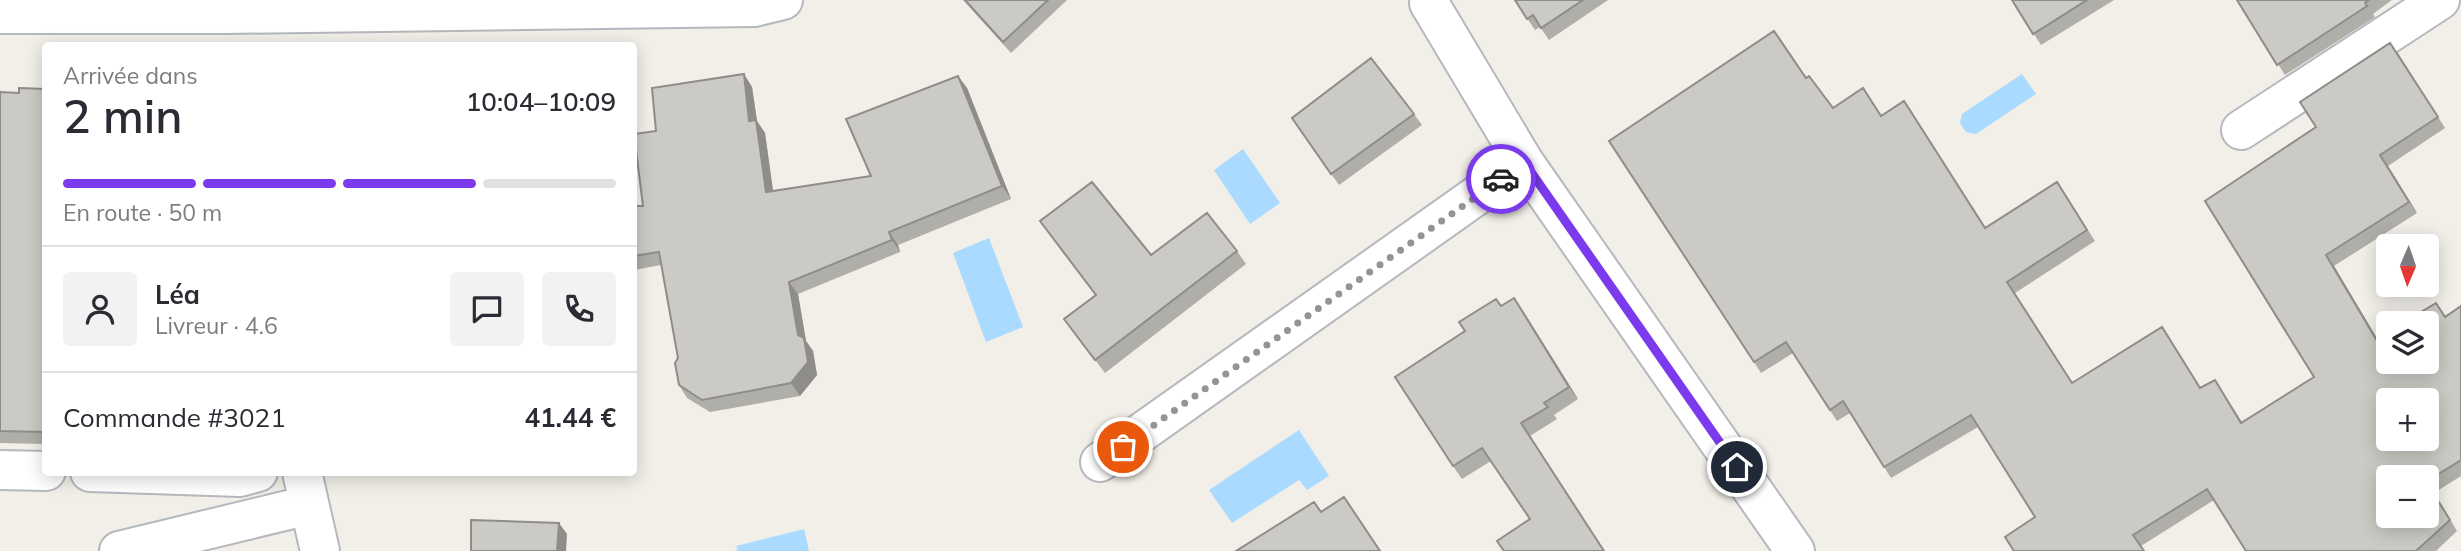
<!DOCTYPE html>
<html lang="fr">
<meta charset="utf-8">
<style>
:root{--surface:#fff;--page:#f2f2f3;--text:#2b2b33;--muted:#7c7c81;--line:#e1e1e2;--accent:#7c3aed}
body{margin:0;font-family:Mulish,sans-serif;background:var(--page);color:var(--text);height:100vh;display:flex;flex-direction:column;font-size:26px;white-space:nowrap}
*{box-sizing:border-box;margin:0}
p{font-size:23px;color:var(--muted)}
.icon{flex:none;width:38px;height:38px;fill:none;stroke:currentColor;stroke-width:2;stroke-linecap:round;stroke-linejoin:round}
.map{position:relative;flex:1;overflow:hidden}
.sheet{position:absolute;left:42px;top:42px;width:595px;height:434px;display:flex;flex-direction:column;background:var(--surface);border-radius:7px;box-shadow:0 4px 18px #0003}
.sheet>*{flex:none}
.needle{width:46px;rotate:182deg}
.buttons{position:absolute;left:2376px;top:234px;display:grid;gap:14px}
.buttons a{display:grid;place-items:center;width:63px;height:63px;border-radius:7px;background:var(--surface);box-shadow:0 4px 18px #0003;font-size:35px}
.pin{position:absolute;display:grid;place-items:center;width:60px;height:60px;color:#fff;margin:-30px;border:4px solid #fff;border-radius:50%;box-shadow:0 2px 7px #0007}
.courier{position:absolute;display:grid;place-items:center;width:70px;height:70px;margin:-35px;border:5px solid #7c3aed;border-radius:50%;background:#fff;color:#222;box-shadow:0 2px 9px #0007}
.head em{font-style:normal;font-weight:600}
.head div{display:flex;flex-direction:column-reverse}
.head{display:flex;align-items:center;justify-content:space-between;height:119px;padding:0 21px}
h1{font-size:46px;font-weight:600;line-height:52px}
.bar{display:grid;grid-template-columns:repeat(4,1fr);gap:10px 7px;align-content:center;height:84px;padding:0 21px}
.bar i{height:9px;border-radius:5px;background:var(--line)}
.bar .active{background:var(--accent)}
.bar p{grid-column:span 4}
.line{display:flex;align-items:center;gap:18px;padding:0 21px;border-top:2px solid var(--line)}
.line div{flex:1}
.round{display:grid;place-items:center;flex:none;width:74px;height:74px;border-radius:7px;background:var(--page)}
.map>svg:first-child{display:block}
.water{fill:#aadaff}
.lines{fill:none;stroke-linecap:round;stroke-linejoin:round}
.minor-casing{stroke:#b5b8bc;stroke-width:42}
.minor{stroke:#fff;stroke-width:38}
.wall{fill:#afaea9;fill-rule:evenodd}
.shaded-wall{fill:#8f8d8a}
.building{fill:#cccac5;stroke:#8f8d8a;stroke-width:2;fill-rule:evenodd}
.done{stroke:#929495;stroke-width:7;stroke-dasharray:0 12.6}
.route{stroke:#7c3aed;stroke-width:9}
</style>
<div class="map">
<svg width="2461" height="551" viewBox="0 0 2461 551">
<rect width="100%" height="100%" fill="#f1efe8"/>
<path class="water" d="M2022,74l14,20 -60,40 -10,-2 -6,-9 2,-9z
M1243,149l37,54 -30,21 -36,-54z
M989,238l34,89 -37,15 -33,-89z
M1299,430l30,46 -22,14 -8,-10 -67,43 -23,-33z
M804,529l5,22h-74l3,-2 -2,-3z"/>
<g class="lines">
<g class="minor-casing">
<path id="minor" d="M1429,3l95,159 271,389
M0,14h227l527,-7 29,-7
M2241,130l199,-130
M1100,462l424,-300
M0,470l46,1
M90,472l150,5 18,-5
M302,472l18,79
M119,551l190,-46"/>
</g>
<use href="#minor" class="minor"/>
</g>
<path class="wall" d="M963,0h104l-56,53z
M1515,0h93l-59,40 -9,-13 -5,3z
M2012,0h102l-73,45z
M2237,0h155l-19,14 2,3 -90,58z
M2398,53l47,75 -57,38 29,47 -83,53 43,73 68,-23 16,-10v170l-27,17 23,38 -21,20h-190l-32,-51 -73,46 -106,-29 -57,-90 -87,51 -41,-65 -13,8 -44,-68 -32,20 -7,-11 52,-284 27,30 49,8 22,-15 82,127 78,-35 31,48 -80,52 57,90 90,-56 39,61 14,-8 27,42 72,-45 2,-250zM2427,478v38h-38z
M744,74l8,13 5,34 8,12 8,58 98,-15 87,-100 9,12 44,111 -113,46 2,7 -102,42 8,47 7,10 4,24 -17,21 -90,16 -23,-14 -8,-13 -1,-27 -17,-93 -27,5v-64h9z
M46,89v355l-46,-1v-351l19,1z
M1414,114l8,11 -83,60 -47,-67z
M1040,221l111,34 86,-4 9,13 -141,109 -41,-54 31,-24z
M1501,306l22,5 55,88 -24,16 3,4 -27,17v83l-39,-58 -29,18 -9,-13 12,-135z"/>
<path class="shaded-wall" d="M744,74l8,13 5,34 8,12 10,72 -9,-13 -17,-71z
M958,76l9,12 44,111 -9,-13z
M2380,155l8,11 29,47 -8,-11z
M889,232l9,13 2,7 -8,-12z
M2326,255l8,11 50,84 -8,-11z
M789,282l9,12 8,47 7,10 4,24 -17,21 -9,-13z
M1514,298l9,13 55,88 -9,-12z
M559,523l8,11 -1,17h-9z"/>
<path class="building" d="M965,0h83l-45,42z
M1515,0h68l-42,28 -8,-13 -6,4z
M2012,0h75l-54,34z
M2237,0h132l-4,3 2,3 -90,59z
M1774,31l32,47 3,-2 24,32 30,-20 18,28 23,-15 81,127 72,-46 30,48 -80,52 65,101 90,-56 38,61 15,-8 26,43 73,-46 -109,-176 111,-74 -16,-25 90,-59 48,74 -58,38 29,47 -83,53 50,84 13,-8v31h38v-38h-26l35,-21 9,14 16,-11v154l-34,21v-3h-38v38h38v-33l23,37 -34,31h-170l-39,-62 -74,46 11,16h-130l-9,-14 30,-20 -64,-102 -87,52 -41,-66 -13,9 -44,-68 -32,20 -145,-221zM2389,401h38v38h-38z
M1371,58l43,56 -83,60 -39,-56z
M744,74l5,47 7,-1 10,72 105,-16 -25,-57 112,-43 44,110 -113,46 3,8 -103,42 9,53 6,3 4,24 -17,21 -89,17 -23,-15 -4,-22 3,-5 -19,-106 -25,4v-50h9l-9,-72 22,-3 -4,-43z
M19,88l27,1v343l-46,-1v-339l19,1z
M1092,182l59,73 56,-42 30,38 -142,109 -31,-41 32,-24 -56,-74z
M1514,298l55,89 -25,16 4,4 -27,16 83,128h-100l-7,-10 33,-22 -48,-71 -29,18 -58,-89 70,-46 -6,-9 37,-23 5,7z
M1344,497l36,54h-144l78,-49 7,10z
M471,520l88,3 -2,28h-86z"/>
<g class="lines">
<path class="done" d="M1123,447l378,-268"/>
<path class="route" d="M1501,179l23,-17 213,305"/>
</g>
</svg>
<div class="buttons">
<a><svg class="needle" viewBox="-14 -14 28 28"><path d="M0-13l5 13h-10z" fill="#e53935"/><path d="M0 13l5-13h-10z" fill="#7c7c81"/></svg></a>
<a><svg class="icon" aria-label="layers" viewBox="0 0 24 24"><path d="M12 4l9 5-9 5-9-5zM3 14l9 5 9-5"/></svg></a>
<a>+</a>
<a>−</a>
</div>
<div class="pin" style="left:1123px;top:447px;background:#ea580c"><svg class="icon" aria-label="bag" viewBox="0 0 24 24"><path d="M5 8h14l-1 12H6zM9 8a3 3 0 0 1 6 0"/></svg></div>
<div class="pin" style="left:1737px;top:467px;background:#1f2937"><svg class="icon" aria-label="home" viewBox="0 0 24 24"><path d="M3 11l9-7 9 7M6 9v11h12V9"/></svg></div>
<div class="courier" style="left:1501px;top:179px"><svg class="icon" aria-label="car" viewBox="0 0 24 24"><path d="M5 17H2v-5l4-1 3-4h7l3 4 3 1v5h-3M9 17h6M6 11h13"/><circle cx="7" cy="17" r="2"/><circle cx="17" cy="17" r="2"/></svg></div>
<section class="sheet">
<div class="head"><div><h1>2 min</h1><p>Arrivée dans</p></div><em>10:04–10:09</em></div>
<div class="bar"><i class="active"></i><i class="active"></i><i class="active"></i><i></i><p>En route · 50 m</p></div>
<div class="line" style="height:126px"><a class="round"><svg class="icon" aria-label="person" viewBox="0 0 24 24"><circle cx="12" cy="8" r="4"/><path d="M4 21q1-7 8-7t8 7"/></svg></a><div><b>Léa</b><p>Livreur · 4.6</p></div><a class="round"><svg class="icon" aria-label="chat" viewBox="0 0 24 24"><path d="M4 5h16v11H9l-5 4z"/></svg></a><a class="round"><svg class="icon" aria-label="phone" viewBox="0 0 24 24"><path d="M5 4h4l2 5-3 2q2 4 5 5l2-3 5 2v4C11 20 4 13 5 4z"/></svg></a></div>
<div class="line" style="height:91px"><div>Commande #3021</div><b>41.44 €</b></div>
</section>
</div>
